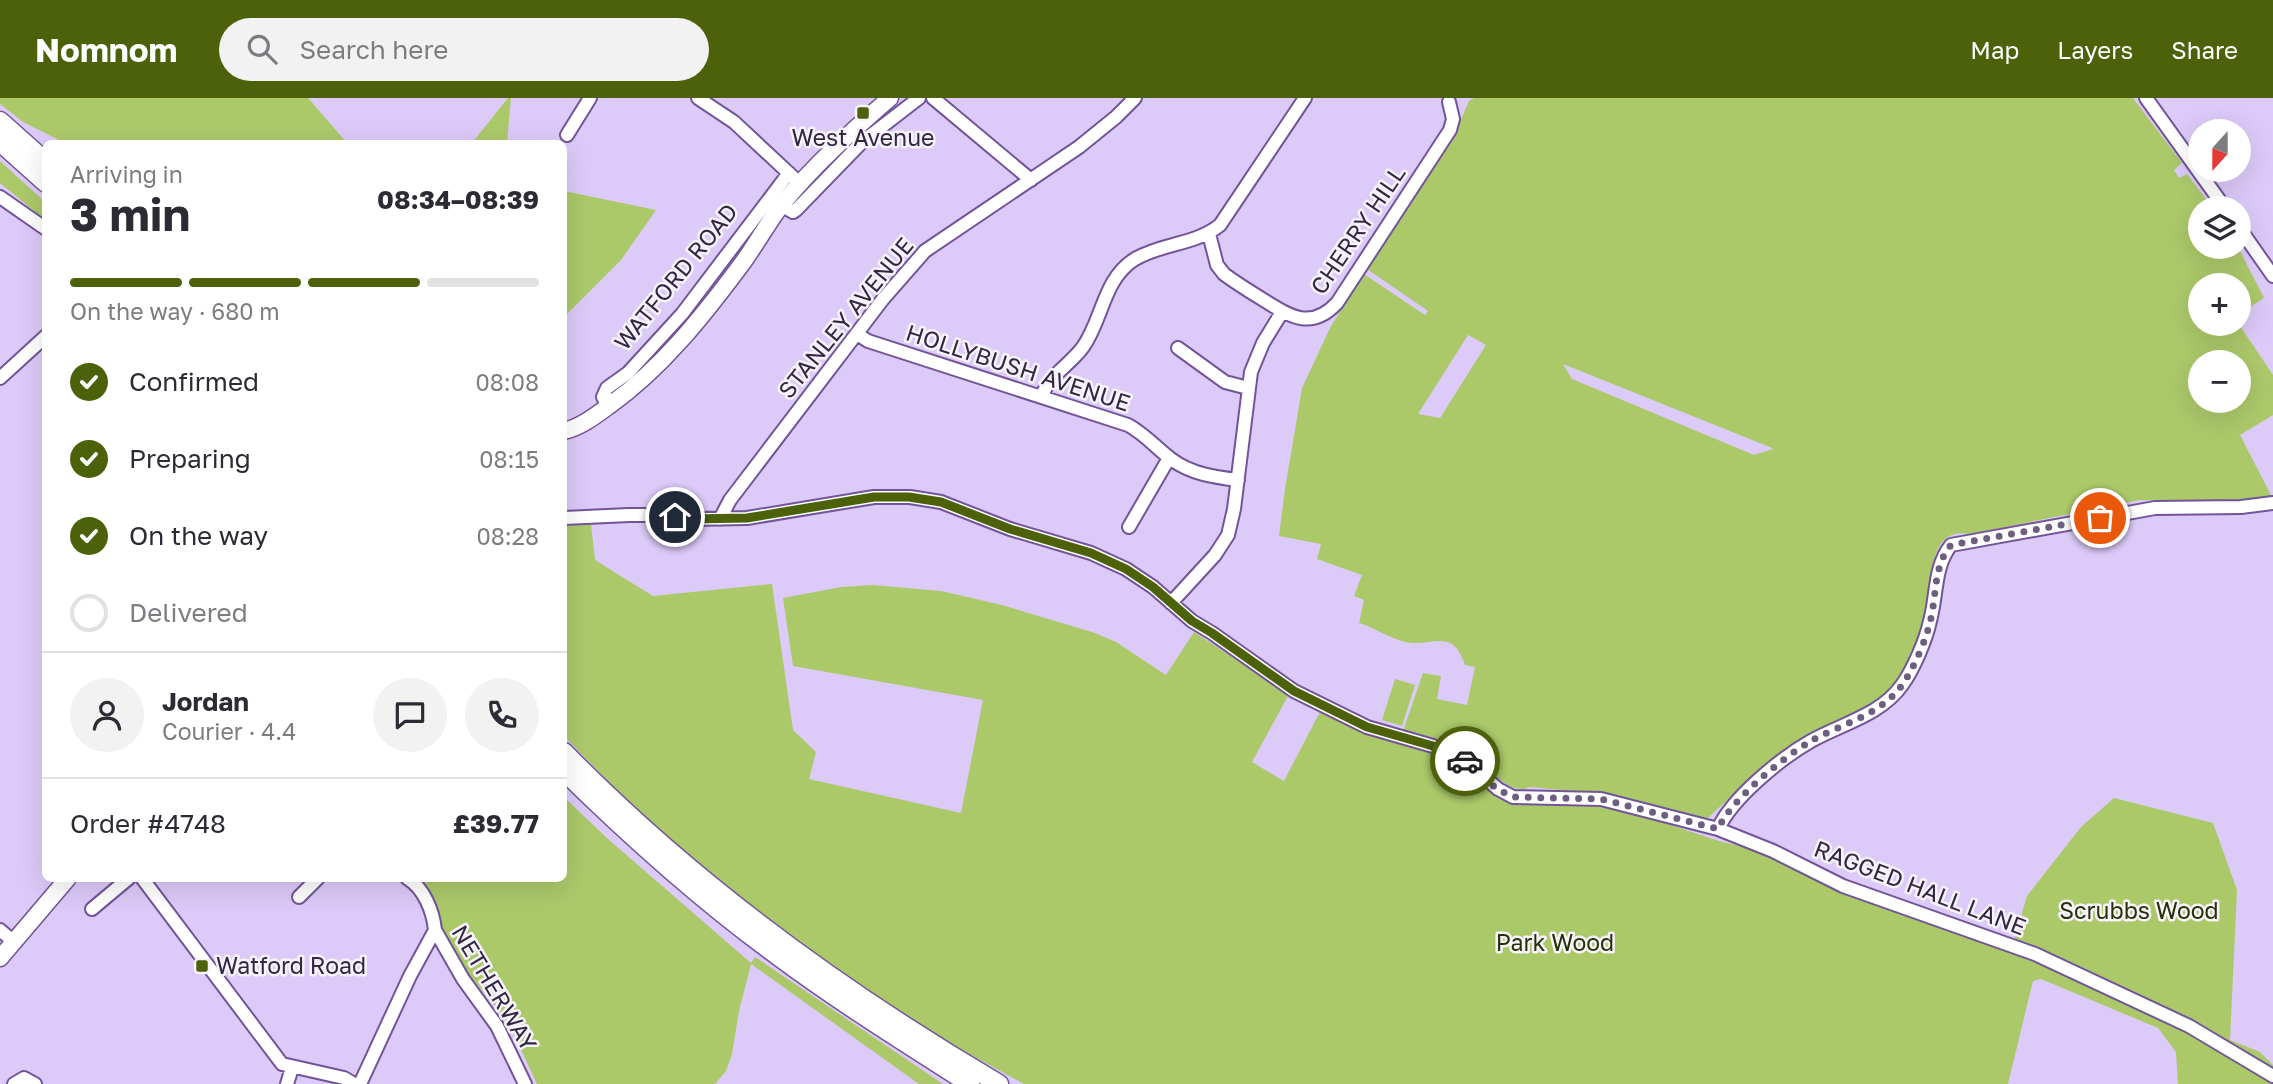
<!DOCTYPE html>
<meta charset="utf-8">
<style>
:root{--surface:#fff;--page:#f2f2f3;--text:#2b2b33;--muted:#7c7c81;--line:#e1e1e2;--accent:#4c610a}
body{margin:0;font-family:"Golos Text",sans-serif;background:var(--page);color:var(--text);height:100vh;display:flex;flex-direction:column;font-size:26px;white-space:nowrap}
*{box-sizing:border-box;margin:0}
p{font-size:23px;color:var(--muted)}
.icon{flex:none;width:38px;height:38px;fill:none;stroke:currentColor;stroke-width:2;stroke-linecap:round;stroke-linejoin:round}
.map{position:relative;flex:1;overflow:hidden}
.panel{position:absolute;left:42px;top:42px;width:525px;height:742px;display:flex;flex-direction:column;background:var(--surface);border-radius:10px;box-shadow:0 7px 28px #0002}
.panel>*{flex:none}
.needle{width:46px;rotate:201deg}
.fabs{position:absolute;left:2188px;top:21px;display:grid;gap:14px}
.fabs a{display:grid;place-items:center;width:63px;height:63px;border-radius:50%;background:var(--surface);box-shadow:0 7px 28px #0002;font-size:35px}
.pin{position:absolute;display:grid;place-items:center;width:60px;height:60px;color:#fff;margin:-30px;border:4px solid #fff;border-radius:50%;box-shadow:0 2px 7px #0007}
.courier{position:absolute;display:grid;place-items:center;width:70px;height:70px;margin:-35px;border:5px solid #4c610a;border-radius:50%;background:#fff;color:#222;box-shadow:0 2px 9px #0007}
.headline em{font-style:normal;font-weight:700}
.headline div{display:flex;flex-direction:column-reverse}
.headline{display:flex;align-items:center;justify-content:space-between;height:119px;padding:0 28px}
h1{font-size:46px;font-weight:700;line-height:52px}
.bar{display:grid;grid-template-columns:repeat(4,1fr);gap:10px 7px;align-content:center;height:84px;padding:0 28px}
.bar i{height:9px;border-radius:5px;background:var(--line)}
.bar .selected{background:var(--accent)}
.bar p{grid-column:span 4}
.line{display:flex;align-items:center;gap:18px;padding:0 28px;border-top:2px solid var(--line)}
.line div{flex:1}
.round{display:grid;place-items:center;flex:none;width:74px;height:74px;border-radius:37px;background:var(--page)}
ol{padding:0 28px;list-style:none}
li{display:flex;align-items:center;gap:21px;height:77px}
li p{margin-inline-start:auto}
li .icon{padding:7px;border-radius:50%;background:var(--accent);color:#fff;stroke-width:4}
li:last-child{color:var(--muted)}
li i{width:38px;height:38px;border:4px solid var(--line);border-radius:50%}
header{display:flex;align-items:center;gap:42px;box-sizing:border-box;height:98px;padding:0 35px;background:var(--accent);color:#fff}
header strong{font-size:33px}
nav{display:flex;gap:38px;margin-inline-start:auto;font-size:24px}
.search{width:490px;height:63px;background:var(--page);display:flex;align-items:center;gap:18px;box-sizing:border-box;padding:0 24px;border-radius:38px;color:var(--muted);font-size:26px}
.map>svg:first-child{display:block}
.green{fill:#acc96a;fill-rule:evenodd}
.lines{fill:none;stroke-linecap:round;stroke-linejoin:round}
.minor-casing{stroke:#725598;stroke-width:16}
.major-casing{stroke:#725598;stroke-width:19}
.highway-casing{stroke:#725598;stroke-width:21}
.minor{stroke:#fff;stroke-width:12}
.major{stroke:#fff;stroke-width:16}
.highway{stroke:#fff;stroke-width:18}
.done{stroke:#6e5f82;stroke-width:7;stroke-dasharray:0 12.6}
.route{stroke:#4c610a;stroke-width:9}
.poi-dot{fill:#4c610a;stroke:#f6f3fb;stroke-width:2.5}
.labels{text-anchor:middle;stroke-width:5;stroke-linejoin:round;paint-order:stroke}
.poi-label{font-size:23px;fill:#332643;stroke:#f6f3fb}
.street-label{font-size:23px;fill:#332643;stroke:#f6f3fb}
.park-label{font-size:23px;fill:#263205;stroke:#f6f3fb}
</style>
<header>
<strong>Nomnom</strong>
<div class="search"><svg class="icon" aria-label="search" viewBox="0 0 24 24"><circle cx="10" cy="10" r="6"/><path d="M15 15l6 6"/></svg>Search here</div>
<nav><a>Map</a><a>Layers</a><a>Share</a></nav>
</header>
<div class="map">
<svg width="2273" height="986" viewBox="0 0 2273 986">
<rect width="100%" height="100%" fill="#dccaf8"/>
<path class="green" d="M0,0h308l39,45h-282l-42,-21 -23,-18z
M508,0h3l-4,45h-35z
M1474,0h659l49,65 -8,7 5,8 8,-4 26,34h-13v39h38l26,51 -26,17v-30h-38v39l38,-1 35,52v40l-33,20 33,64 -55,3 -78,-2 -170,34c-46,-8 -36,53 -44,82 -4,18 -13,38 -22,54 -26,42 -75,54 -114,79 -30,19 -56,45 -82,69l-17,1 -89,-25 -72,-7c-24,11 -47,-28 -68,-39 -19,-9 -39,-13 -59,-17l20,-58 18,3 -4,23 30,6 8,-38 -10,-2c-13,-39 -33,-17 -60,-23 -16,-4 -30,-14 -46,-19l5,-23 -10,-4 8,-21 -45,-16 4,-15 -42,-8 6,-47 17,-101 29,-62 33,-52 61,41 3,-4 -61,-42 89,-138 13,-30zM1468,237l18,10 -46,73 -22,-4zM2200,264h38v39h-38zM1563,266l209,84 1,1 -19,6 -182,-76z
M0,63l45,41v18l-45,-37z
M564,93l92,19 -35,50 -57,57z
M591,426l4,36 58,36 119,-12 21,146 23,22 -7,27 152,34 22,-113 -190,-34 -10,-68 58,-11 31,-2 69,6 61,14 93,28 21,9 50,33 28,-43 95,62 -37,68 32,19 38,-73 81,37 47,13 58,43 44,-1 80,12 87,29 56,14 236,96 16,-55 54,-69 33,-29 99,25 24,67 -7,150 30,12 13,13v19h-95l-2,-32 -18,-24 -117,-49 -8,2 -25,103h-984l-91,-50 -158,-105 -134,-114 -77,-79v-210z
M1395,581l20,6 -13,41 -20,-6z
M564,699l44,42 143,124 4,-6 188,127h-24l-168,-120 -12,47 -7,43 -6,17 -11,13h-178l-29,-62 -37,-45 -33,-50 -21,-48 147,-1z"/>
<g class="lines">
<g class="minor-casing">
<path id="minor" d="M698,0l36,24 60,56
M933,0l98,82
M2146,0l79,110
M567,37l23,-37
M0,99l46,32
M781,107l12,7 3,-2 66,-68 57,-44
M2238,128l35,50
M1209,136l8,31 7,9c12,9 25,17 38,25 27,17 49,32 75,4l113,-173 3,-11 -4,-17
M857,236l11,7 260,84c17,9 28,23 43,34 20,15 43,18 67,21
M1178,250l47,34 23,6
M0,280l46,-42
M1042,298c7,-21 28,-31 41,-49 20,-28 20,-68 52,-88 27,-16 60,-14 85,-34l85,-127
M608,309l-5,-10 4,-9 21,-15 54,-59 107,-141
M564,420l65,-3h32l29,4 57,-1 127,-21h36l31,5 69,27 81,24 35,16 27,18 39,34 20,12 82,58 73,36 66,19 32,14 33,29 15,8 88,2 117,30 55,22 70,35 192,68 154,72 84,50
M720,421l10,-19 153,-201 42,-48 154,-104 37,-30 19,-19
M1129,429l40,-69
M1171,505l44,-48 13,-20 6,-26 17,-137 12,-29 19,-31
M1718,731c14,-31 63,-71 93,-88 30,-17 70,-26 91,-56 11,-15 24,-45 28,-64 7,-25 4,-55 21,-76l204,-37 86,-1 32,-4
M142,780l140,186 62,14 10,6
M407,780c17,10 26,33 28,52l28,49 34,47 28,58
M299,799l19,-19
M92,811l37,-31
M0,832l14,12
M14,986l10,-6 11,6
M287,986l5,-16
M360,986l50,-108 25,-46"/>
</g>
<g class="major-casing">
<path id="major" d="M564,333c17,-4 31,-15 46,-26 52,-37 93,-89 131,-140 15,-20 27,-43 42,-62 32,-39 69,-72 107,-105
M0,860l68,-80"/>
</g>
<g class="highway-casing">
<path id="highway" d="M0,23l46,41
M0,44l46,41
M564,654c128,131 277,239 435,332
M564,673c66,65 135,127 210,182 63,47 130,89 196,131"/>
</g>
<use href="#minor" class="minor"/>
<use href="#major" class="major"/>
<use href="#highway" class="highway"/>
</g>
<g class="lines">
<path class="done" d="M1465,663l32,28 16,8 88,2 117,30c13,-29 64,-71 93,-88 30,-17 70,-26 91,-56 11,-15 24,-45 28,-63 7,-26 3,-56 21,-77l149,-27"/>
<path class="route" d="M675,419l15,2 57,-1 127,-21h35l32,5 69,27 81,24 35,16 27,18 39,34 20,12 82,58 73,36 66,19 32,15"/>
</g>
<g class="poi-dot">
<rect x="856" y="8" width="14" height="14" rx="3.5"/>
<rect x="195" y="861" width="14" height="14" rx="3.5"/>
</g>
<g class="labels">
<g class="poi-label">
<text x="863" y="48">West Avenue</text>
<text x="216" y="876" text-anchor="start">Watford Road</text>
</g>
<g class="street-label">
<text transform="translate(1358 132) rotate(-56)" y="8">CHERRY HILL</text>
<text transform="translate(676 179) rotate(-51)" y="8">WATFORD ROAD</text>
<text transform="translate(846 220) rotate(-51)" y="8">STANLEY AVENUE</text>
<text transform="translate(1018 270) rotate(18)" y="8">HOLLYBUSH AVENUE</text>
<text transform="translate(1920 790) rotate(21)" y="8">RAGGED HALL LANE</text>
<text transform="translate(494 890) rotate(59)" y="8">NETHERWAY</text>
</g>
<g class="park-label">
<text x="2139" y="821">Scrubbs Wood</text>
<text x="1555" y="853">Park Wood</text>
</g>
</g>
</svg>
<div class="fabs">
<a><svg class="needle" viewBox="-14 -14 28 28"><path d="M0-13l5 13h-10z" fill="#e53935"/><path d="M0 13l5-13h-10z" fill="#7c7c81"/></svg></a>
<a><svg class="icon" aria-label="layers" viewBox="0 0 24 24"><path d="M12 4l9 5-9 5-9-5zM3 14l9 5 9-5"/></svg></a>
<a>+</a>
<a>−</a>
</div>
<div class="pin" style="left:2100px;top:420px;background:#ea580c"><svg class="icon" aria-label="bag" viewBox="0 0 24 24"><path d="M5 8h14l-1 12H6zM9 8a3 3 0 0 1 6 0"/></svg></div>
<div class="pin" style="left:675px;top:419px;background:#1f2937"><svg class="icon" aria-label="home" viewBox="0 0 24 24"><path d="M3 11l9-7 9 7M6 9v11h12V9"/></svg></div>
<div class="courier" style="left:1465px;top:663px"><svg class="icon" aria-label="car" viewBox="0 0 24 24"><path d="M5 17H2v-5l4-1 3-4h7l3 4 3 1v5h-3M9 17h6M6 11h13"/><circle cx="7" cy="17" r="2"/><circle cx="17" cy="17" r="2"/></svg></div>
<section class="panel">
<div class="headline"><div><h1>3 min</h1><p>Arriving in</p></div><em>08:34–08:39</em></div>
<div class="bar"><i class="selected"></i><i class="selected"></i><i class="selected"></i><i></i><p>On the way · 680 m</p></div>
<ol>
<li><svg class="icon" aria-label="check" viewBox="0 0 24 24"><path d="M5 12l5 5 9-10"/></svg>Confirmed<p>08:08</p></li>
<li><svg class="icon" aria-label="check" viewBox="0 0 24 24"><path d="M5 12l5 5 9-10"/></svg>Preparing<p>08:15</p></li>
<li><svg class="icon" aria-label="check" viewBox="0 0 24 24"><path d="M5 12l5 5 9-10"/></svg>On the way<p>08:28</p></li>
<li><i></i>Delivered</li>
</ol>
<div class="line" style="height:126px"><a class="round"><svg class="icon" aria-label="person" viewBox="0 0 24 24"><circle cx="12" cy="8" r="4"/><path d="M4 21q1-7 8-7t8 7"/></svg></a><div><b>Jordan</b><p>Courier · 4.4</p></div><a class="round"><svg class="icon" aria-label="chat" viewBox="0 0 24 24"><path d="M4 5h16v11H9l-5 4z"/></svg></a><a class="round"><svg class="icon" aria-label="phone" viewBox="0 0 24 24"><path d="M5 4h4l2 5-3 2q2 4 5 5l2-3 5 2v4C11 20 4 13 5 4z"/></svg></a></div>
<div class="line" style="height:91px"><div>Order #4748</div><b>£39.77</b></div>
</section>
</div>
